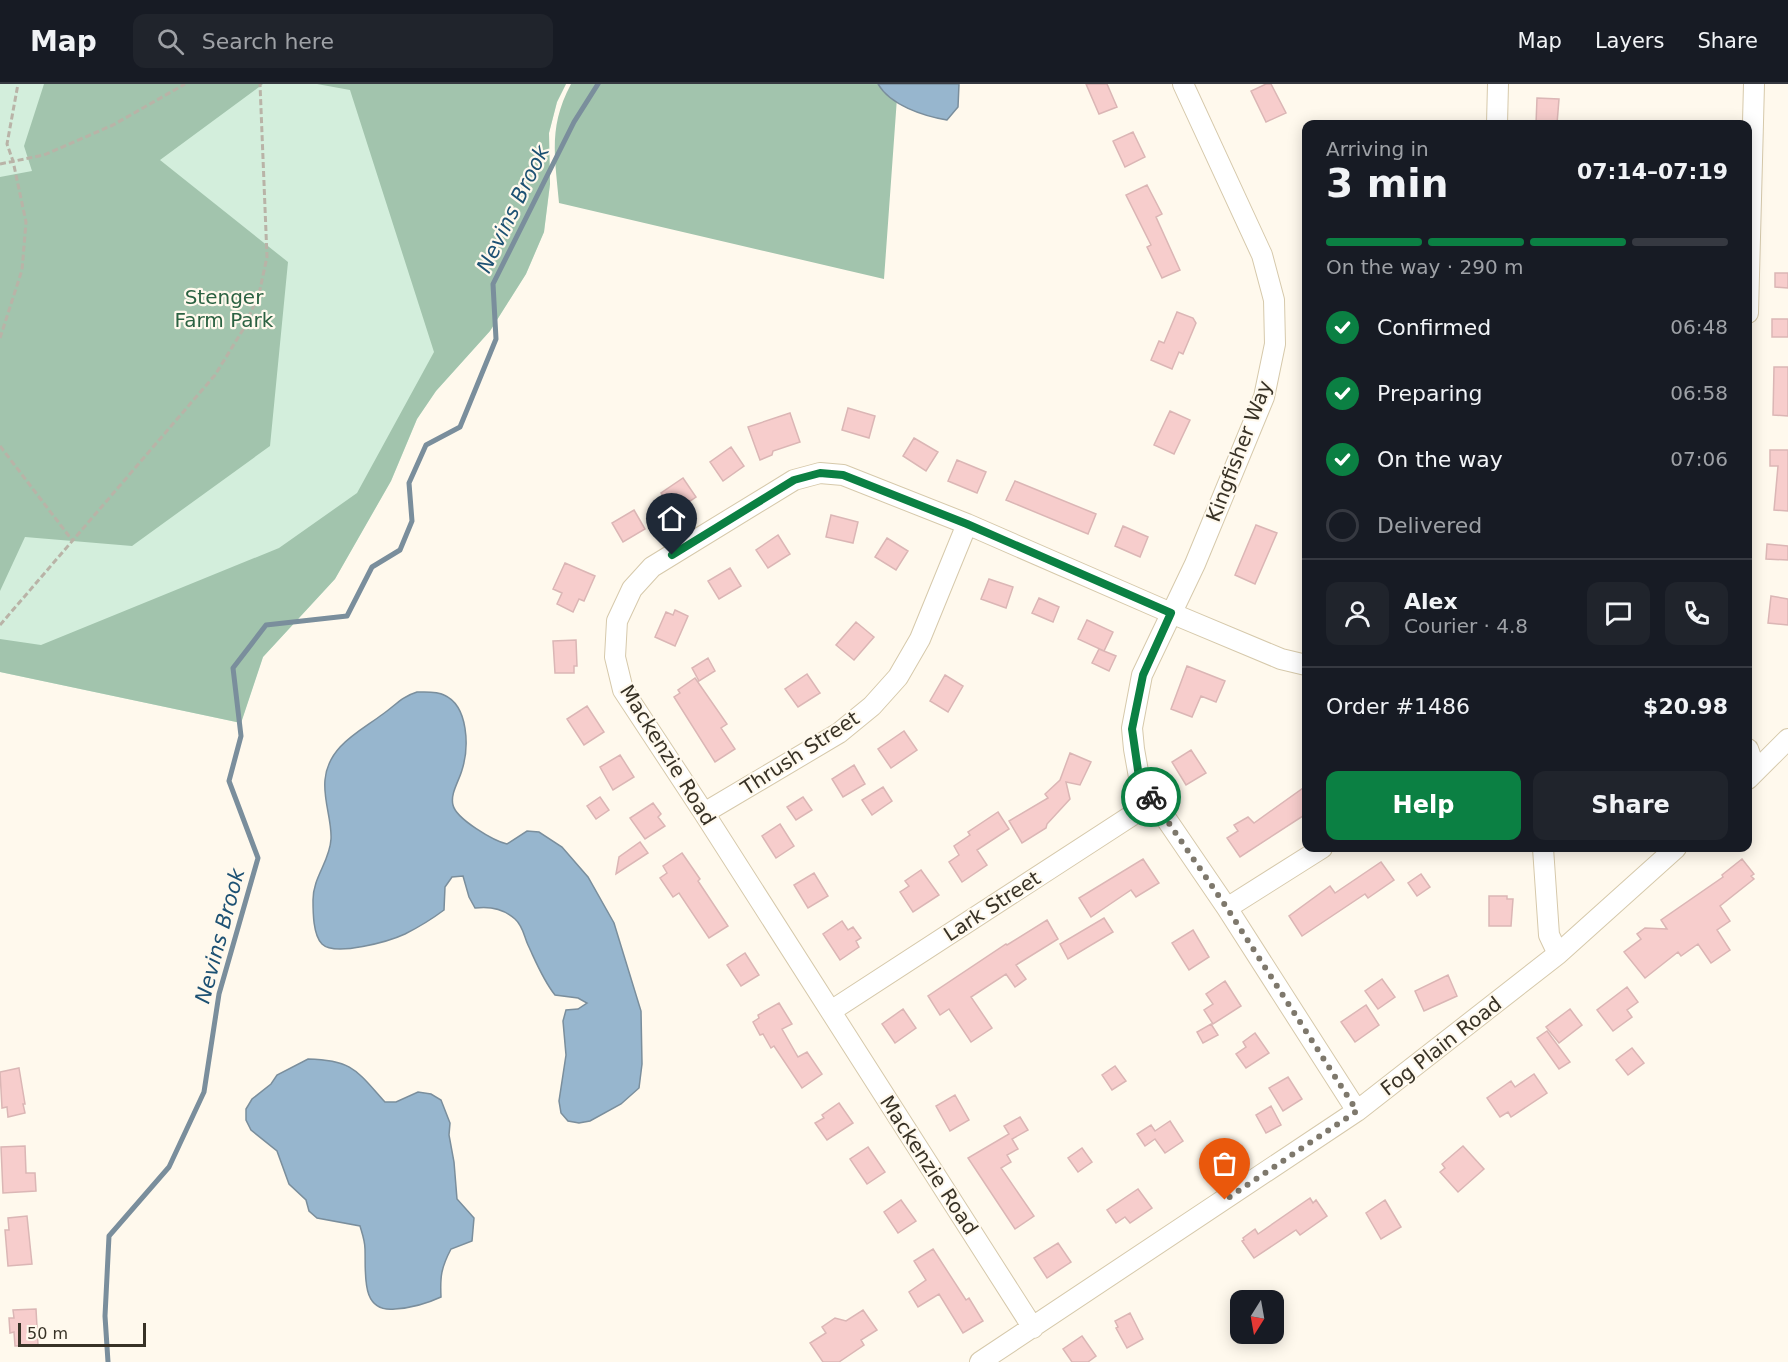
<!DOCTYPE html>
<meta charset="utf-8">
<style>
:root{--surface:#171b24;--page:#20242c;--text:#f1f3f6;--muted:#9ea1a6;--line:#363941;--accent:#0b8043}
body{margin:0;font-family:"DejaVu Sans",sans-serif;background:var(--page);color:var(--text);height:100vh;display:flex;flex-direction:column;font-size:22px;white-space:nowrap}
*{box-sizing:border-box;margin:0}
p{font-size:20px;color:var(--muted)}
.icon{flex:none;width:33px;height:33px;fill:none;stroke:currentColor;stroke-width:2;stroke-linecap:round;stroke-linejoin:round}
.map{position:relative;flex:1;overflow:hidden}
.drawer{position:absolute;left:1302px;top:36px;width:450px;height:732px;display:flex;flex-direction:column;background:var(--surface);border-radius:12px;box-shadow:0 3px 15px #0003}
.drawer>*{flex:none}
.needle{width:39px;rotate:191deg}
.tools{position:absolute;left:1230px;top:1206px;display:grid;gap:12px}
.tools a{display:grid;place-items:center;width:54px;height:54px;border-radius:12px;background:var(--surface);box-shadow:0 3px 15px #0003;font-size:30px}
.scale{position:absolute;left:18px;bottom:15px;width:128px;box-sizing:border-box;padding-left:6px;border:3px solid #383226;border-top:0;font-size:16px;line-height:21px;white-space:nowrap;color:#383226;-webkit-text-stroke:4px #fff9ed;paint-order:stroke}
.pin{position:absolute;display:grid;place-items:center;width:51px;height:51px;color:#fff;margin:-62px -26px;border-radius:50% 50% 50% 0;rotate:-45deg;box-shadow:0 0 6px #0007}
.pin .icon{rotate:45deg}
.courier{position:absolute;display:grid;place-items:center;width:60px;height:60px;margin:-30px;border:4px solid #0b8043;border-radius:50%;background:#fff;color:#222;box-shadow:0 2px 8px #0007}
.headline em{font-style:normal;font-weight:600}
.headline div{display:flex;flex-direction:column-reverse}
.headline{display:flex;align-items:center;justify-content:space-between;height:102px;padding:0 24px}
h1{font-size:39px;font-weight:600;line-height:45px}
.bar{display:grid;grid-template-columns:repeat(4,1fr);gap:9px 6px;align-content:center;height:72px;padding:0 24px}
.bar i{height:8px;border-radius:4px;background:var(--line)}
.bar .active{background:var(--accent)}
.bar p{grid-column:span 4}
.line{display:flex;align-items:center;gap:15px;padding:0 24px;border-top:2px solid var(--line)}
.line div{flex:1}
.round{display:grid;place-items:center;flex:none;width:63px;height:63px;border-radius:12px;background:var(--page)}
ol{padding:0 24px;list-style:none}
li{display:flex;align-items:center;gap:18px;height:66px}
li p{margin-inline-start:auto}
li .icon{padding:6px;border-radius:50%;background:var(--accent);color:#fff;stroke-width:4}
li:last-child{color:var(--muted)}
li i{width:33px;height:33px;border:3px solid var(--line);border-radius:50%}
.action{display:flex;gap:12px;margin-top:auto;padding:12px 24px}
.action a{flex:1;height:69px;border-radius:12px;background:var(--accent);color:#fff;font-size:24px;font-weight:600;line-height:69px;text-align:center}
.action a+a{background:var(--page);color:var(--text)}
header{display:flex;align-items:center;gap:36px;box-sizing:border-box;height:84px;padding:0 30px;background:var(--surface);border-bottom:2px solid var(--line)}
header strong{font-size:28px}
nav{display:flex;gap:33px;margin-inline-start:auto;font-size:21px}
.search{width:420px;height:54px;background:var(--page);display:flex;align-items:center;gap:15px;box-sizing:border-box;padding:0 21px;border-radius:12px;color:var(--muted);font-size:22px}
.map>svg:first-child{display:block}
.green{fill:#d3eedc}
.forest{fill:#a2c4ad}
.water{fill:#97b6ce;stroke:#7a8e9c;stroke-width:1.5}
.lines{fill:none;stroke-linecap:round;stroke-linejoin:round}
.stream{stroke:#7a8e9c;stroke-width:5}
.building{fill:#f7cdcc;stroke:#dbb6b5;stroke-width:1.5}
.minor-casing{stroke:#d6c9ab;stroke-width:22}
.path{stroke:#b9b3a7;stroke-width:3;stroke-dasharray:6 3;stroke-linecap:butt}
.minor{stroke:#fff;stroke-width:20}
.done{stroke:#7e786c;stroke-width:6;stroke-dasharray:0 10.8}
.route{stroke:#0b8043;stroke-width:8}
.labels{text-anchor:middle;stroke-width:4.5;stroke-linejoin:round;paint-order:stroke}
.park-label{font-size:20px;fill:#2b6242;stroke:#fff9ed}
.street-label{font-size:20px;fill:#383226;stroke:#fff9ed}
.water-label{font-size:21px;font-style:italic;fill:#1d5173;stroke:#fff9ed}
</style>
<header>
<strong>Map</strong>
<div class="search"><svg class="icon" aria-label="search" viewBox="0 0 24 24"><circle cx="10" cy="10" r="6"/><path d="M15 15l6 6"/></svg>Search here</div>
<nav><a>Map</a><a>Layers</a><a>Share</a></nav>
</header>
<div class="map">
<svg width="1788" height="1278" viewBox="0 0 1788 1278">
<rect width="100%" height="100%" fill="#fff9ed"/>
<path class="green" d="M0,0h566l-9,18 -8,31 1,51 -6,48 -18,42 -36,57 -54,60 -19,28 -26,62 -56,98 -72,78 -22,66 -241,-51z"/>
<path class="forest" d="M44,0h219l-103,76 128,102 -18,184 -138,100 -107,-9 -25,54v-414l32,-6 -8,-25z
M317,0h249l-9,18 -8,31 1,51 -6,48 -18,42 -36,57 -54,60 -19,28 -26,62 -56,98 -72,78 -22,66 -241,-51v-33l41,6 238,-97 78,-55 77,-141 -84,-262z
M571,0h327l-14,195 -325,-76c-4,-46 -11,-76 12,-119z"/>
<path class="water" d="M878,0h81l-1,23 -11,13c-24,-4 -57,-15 -69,-36z
M417,608c9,0 20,-1 27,3 25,11 25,53 18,75 -3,11 -12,24 -9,35 3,14 41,36 54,39l20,-13 12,1 23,15 26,30 26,46 27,88 1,53 -3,24 -18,16 -31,17 -11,2 -11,-2 -7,-8 -2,-12 7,-46 -3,-34 3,-11 12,-1 9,-6 -9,-5 -23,-3c-12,-15 -19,-33 -27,-50 -4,-9 -5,-19 -13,-26 -11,-10 -25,-13 -40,-11l-6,-11 -6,-21 -11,1 -7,10 -1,23c-12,9 -25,17 -39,24 -15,7 -70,23 -83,10 -9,-9 -9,-32 -9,-44 0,-23 17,-39 18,-61 1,-19 -8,-39 -6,-59 3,-34 34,-48 58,-66 13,-9 18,-17 34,-22z
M308,975c45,1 49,12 77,43h11l22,-10 13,2 10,6 9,23 -1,12 5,27 3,37 17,19 -2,23 -21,8c-10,19 -11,28 -10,48 -15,7 -30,11 -46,12 -35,4 -29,-36 -30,-60 0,-8 -3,-16 -5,-23l-43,-8 -8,-7 -3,-11 -17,-16 -12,-33 -26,-21 -5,-10v-11l6,-10 19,-15 6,-9z"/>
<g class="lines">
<path class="stream" d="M108,1278l-3,-46 4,-80 60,-69 35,-75 15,-98 39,-136 -29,-77 12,-45 -8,-68 33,-43 81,-9 25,-49 28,-17 12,-29 -3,-38 17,-38 34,-18 36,-88 -3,-55 81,-162 24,-38"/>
</g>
<path class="building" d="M1086,0h21l10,23 -18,7z
M1266,0h5l15,29 -20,9 -15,-31z
M1537,14l22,1 -2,25h-21z
M1133,48l12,25 -20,10 -12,-26z
M1147,101l15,29 -6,3 24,53 -18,8 -15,-31 4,-2 -25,-50z
M1775,189h13v15l-13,-1z
M1177,228l16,6 3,5 -13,31 -4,-2 -7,17 -21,-9 8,-19 5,2z
M1772,235h16v18h-16z
M1774,283h14v49l-15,-1z
M848,324l27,8 -6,22 -27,-8z
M1170,327l20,9 -16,34 -20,-9z
M790,329l10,29 -27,9 -1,4 -12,5 -12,-33z
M914,354l24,14 -12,19 -23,-15z
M731,363l13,19 -21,15 -13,-19z
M1770,366h18v61l-14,-1 4,-44h-8z
M957,376l29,12 -9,21 -29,-12z
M683,394l13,19 -22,15 -13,-19z
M1015,397l81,33 -8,20 -82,-34z
M634,426l11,19 -22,13 -11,-19z
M831,431l27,7 -5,21 -27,-6z
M1256,441l21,8 -22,51 -20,-9z
M1123,442l25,11 -8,20 -25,-11z
M778,451l12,19 -22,14 -12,-18z
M887,454l21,13 -12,19 -21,-13z
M1767,460l21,2v14l-22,-1z
M565,479l30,13 -11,25 -5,-2 -6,13 -16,-8 5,-11 -9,-4z
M730,484l11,18 -22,13 -11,-18z
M989,495l24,8 -7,21 -25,-9z
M1771,512l17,3v26l-20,-2z
M1039,514l20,9 -6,15 -21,-9z
M675,526l13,6 -13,30 -20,-9 11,-25 7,3z
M1087,536l26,12 -9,19 -26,-12z
M856,538l18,15 -20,23 -18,-15z
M576,556l1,26h-3v7h-19l-2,-32z
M1099,565l17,7 -7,15 -17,-8z
M708,574l7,13 -16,10 -7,-13z
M1187,582l38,15 -9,21 -15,-6 -9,21 -21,-8z
M807,590l13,19 -22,14 -13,-18z
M945,591l18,11 -15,26 -18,-11z
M695,594l32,46 -6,4 14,21 -20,13 -41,-65 6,-4 -2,-3z
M587,622l17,26 -20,13 -17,-26z
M904,647l13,19 -26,18 -13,-19z
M1191,666l15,23 -20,12 -14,-23z
M1070,669l21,9 -11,23 -14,-3 4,17 -23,25 -1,4 -24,15 -13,-22 39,-23 -3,-4 15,-14z
M620,671l14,22 -21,13 -13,-23z
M854,681l11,19 -22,13 -11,-18z
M1306,702v28l-66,43 -13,-19 11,-7 -4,-6 14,-8 6,6z
M883,703l9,14 -20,14 -10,-15z
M600,713l9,13 -13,9 -9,-13z
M803,713l9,13 -16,10 -9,-13z
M653,719l8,11 -3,3 7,9 -20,13 -15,-21z
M998,728l11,17 -32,21 10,15 -25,17 -13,-20 10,-7 -5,-9 16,-11 -2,-3z
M780,740l14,22 -18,12 -14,-22z
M640,758l8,11 -32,21 3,-17z
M682,769l18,26 -2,2 30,45 -19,12 -30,-45 -6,4 -13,-19 7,-5 -4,-7z
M1143,775l16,24 -23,14 -5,-7 -40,27 -12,-19z
M1742,775l12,15 -3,2 3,3 -34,27 10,15 -13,9 13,20 -19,13 -13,-19 -17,12 -3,-4 -33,26 -21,-26 17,-13 -4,-5 8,-6 22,1 -6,-9 62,-43 -1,-2z
M1381,778l13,18 -26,18 -3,-4 -63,42 -13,-20 41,-30 5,7z
M921,786l18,25 -26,17 -13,-20 9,-6 -4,-5z
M814,789l14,23 -20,12 -14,-23z
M1421,790l9,13 -13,9 -9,-13z
M1489,812h18v3h6l-2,27h-22z
M1104,834l9,14 -45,27 -8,-15z
M1047,836l11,19 -42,26 10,14 -11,8 -9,-13 -35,23 21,31 -21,14 -22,-33 -9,6 -12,-19 78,-52 1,1z
M842,837l6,9 5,-3 8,11 -5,3 3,6 -19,13 -17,-26z
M1193,846l16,27 -20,13 -17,-27z
M745,869l14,22 -18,11 -14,-21z
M1448,891l9,21 -33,15 -9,-20z
M1382,895l13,18 -17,12 -13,-18z
M1225,897l16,25 -28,18 -9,-14 9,-6 -7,-10z
M1627,903l11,15 -11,8 5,7 -19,14 -16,-21z
M779,919l13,21 -10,5 16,28 9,-5 15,22 -20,14 -28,-42 -3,2 -8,-14 -3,1 -7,-13 6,-4 -1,-3z
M1366,921l13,20 -24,17 -14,-20z
M903,925l13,19 -21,15 -13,-19z
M1570,925l12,16 -23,18 -13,-16z
M1211,940l7,11 -15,8 -6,-11z
M1547,947l23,31 -11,7 -22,-31z
M1255,949l14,20 -23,15 -10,-14 10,-7 -3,-5z
M1632,964l12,15 -16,12 -12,-15z
M1115,982l11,15 -14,9 -10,-15z
M19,984l6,36h-2l2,9 -17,4 -1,-10 -5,1 -2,-36z
M1534,990l13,19 -36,24 -3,-5 -8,5 -13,-19 24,-17 4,6z
M1288,993l14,22 -19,12 -14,-23z
M955,1011l14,25 -19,11 -14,-25z
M839,1019l14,20 -26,17 -12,-17 9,-5 -2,-3z
M1271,1022l10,19 -15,8 -10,-18z
M1020,1033l8,13 -16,9 6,10 -11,6 4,7 -10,6 33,48 -19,13 -47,-71 41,-24 -5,-8z
M1170,1037l13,20 -18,12 -10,-14 -10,7 -8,-12 14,-9 4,6z
M25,1062l1,27h9l1,18 -33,2 -2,-46z
M1463,1062l21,23 -26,23 -18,-20 5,-4 -3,-4z
M868,1063l17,25 -18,12 -17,-25z
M1082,1064l10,14 -14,10 -10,-14z
M1138,1105l14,19 -22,15 -5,-6 -9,6 -9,-13z
M1310,1114l3,5 3,-3 11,16 -27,19 -4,-5 -42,28 -12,-17 2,-1 -1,-2 12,-9 3,5z
M901,1116l15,21 -18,12 -14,-21z
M1385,1116l16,27 -20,12 -15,-26z
M27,1132l5,48 -24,2 -3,-36h4l-1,-12z
M1058,1159l13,19 -24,16 -13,-20z
M933,1165l33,51 3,-2 14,23 -20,12 -24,-39 -21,13 -9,-15 17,-12 -12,-19z
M36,1225l2,36 -23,1 -1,-14 -4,1 -1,-15h5l-1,-8z
M863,1226l14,20 -16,10 3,5 -25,17h-16l-13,-19 16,-10 -4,-6 13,-9 11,3z
M1130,1229l13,26 -16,9 -11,-20 2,-1 -3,-6z
M1082,1252l14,20 -8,6h-16l-9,-13z"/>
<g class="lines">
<g class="minor-casing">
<path id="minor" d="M1183,0l79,171 12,45 1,44 -11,53 -69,167 -53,111 -10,53 2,21 5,28 15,24 73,107 130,203
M1497,40l1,-40
M1748,229l6,-229
M1748,665l8,22
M1748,695l40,-40
M704,729l135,-80 33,-27 26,-29 22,-38 47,-115
M1543,764l6,87 9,19
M1227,824l95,-60
M831,927l323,-210
M1033,1244l-329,-515 -81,-123 -8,-33 2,-36 15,-32 20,-22 142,-87 26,-7 23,2 124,49 204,89 110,46 25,6
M980,1278l377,-251 201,-157 118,-106"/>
</g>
<path class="path" d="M0,80l44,-9 69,-30 72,-41
M0,254l22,-68 4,-48 -13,-61 -6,-17 11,-60
M0,362l72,94
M0,541l215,-250 29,-47 15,-34 8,-37 -7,-173"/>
<use href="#minor" class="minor"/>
</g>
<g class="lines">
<path class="done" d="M1151,713l76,111 130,203 -132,89"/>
<path class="route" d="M672,471l122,-75 26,-7 23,2 124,49 204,89 -28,62 -11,54 7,48 12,20"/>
</g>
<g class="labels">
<g class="park-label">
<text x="224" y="220">Stenger<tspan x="224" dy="23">Farm Park</tspan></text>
</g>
<g class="street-label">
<text transform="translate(1239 367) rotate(-69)" y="7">Kingfisher Way</text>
<text transform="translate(800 669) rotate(-33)" y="7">Thrush Street</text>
<text transform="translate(668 671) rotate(58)" y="7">Mackenzie Road</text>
<text transform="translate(992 822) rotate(-33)" y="7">Lark Street</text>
<text transform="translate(1441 962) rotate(-38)" y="7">Fog Plain Road</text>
<text transform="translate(929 1081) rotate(57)" y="7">Mackenzie Road</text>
</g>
<g class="water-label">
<text transform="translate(513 125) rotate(-64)" y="7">Nevins Brook</text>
<text transform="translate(220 852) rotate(-75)" y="7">Nevins Brook</text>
</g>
</g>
</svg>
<div class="tools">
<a><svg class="needle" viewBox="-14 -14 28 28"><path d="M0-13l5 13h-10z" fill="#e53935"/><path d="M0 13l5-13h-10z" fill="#9ea1a6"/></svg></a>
</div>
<div class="scale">50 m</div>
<div class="pin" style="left:1225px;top:1116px;background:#ea580c"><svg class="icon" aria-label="bag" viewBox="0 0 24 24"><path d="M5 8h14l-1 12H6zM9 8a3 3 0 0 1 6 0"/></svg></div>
<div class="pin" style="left:672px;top:471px;background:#1f2937"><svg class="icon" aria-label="home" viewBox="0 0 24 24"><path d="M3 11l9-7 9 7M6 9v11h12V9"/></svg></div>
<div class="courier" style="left:1151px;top:713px"><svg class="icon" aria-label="bike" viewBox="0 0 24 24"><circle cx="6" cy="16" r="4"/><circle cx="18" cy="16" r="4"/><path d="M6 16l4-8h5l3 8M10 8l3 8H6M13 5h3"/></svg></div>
<section class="drawer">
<div class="headline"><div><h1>3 min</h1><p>Arriving in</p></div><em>07:14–07:19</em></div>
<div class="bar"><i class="active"></i><i class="active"></i><i class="active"></i><i></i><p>On the way · 290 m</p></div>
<ol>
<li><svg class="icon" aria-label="check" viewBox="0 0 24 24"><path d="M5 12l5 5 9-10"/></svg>Confirmed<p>06:48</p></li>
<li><svg class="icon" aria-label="check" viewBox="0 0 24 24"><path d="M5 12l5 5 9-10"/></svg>Preparing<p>06:58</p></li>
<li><svg class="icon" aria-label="check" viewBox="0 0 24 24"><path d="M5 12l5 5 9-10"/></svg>On the way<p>07:06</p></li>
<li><i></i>Delivered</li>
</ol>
<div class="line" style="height:108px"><a class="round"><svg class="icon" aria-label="person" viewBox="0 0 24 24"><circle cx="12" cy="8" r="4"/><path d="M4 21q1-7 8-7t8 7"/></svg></a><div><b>Alex</b><p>Courier · 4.8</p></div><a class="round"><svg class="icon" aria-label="chat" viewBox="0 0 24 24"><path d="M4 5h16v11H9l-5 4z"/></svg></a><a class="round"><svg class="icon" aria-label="phone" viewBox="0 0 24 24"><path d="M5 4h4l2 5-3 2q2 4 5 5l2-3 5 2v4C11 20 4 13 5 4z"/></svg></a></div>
<div class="line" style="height:78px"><div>Order #1486</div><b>$20.98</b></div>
<div class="action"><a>Help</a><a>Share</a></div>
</section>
</div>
